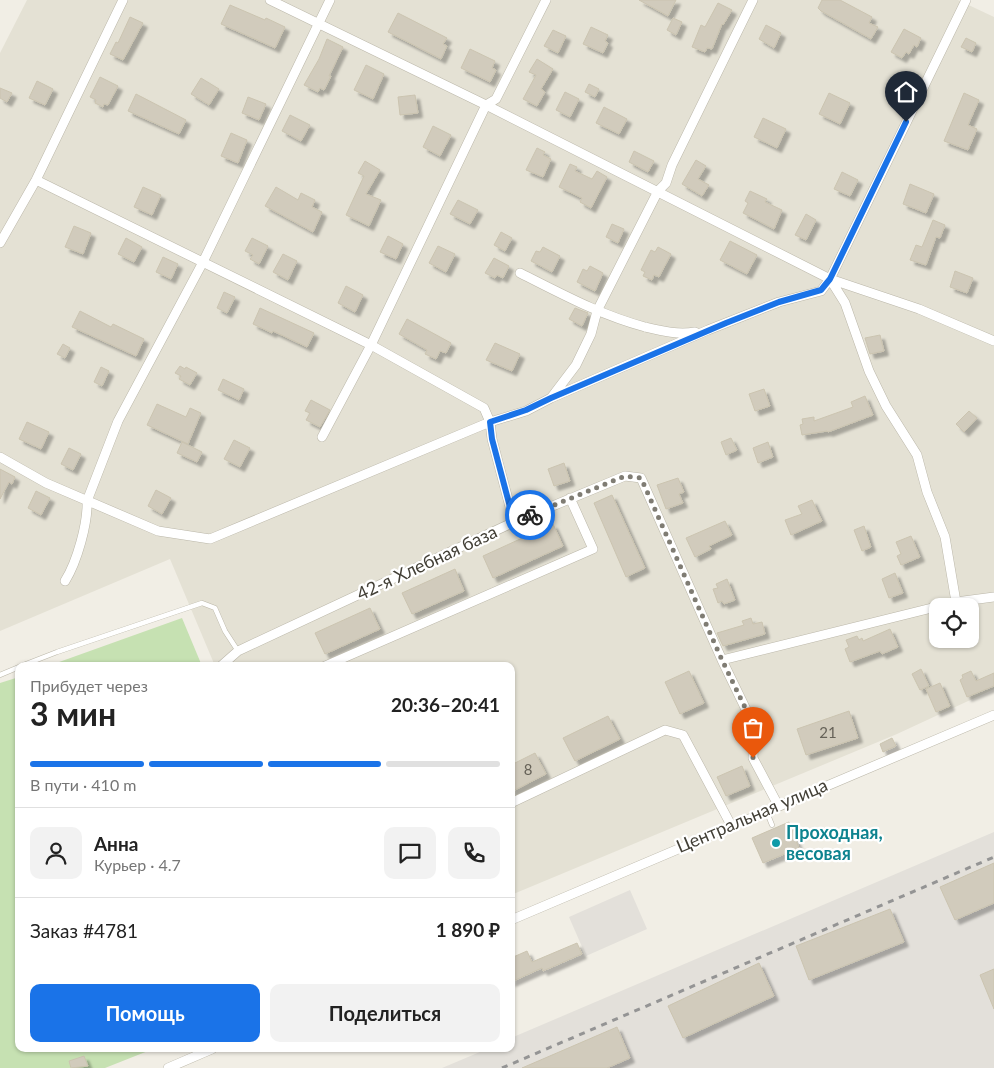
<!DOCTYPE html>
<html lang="ru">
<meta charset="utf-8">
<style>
:root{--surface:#fff;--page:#f2f2f2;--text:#222;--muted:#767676;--line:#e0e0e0;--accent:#1a73e8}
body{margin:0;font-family:Lato,sans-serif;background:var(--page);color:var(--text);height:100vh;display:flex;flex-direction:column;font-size:19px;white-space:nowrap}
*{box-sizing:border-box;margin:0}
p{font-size:16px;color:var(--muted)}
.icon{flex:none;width:28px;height:28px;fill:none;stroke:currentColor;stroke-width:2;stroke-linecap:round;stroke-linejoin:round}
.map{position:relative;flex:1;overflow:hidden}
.panel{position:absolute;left:15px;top:662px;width:500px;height:390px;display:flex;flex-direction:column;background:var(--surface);border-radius:10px;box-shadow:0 1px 4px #0004}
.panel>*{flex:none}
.buttons{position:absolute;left:929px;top:598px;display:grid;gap:10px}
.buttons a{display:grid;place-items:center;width:50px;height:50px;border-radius:10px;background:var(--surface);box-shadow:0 1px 4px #0004;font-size:25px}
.pin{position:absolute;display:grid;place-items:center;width:42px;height:42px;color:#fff;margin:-51px -21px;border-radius:50% 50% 50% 0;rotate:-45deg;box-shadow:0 0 5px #0007}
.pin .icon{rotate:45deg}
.courier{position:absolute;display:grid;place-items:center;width:50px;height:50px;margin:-25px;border:4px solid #1a73e8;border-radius:50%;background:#fff;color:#222;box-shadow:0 1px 6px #0007}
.headline em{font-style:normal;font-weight:700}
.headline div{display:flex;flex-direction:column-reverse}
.headline{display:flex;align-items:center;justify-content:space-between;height:85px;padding:0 15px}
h1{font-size:32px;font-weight:700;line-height:38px}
.bar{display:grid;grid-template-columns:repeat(4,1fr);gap:8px 5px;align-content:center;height:60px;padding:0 15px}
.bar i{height:6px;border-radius:4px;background:var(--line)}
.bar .active{background:var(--accent)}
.bar p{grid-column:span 4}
.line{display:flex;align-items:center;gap:12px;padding:0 15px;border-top:1px solid var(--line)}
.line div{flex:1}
.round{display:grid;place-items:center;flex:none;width:52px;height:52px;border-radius:10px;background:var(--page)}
.button{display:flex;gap:10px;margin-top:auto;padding:10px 15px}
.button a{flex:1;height:58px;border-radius:10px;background:var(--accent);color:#fff;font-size:20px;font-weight:700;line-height:58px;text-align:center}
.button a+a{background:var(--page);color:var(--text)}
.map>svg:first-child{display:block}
.residential{fill:#e4e1d4;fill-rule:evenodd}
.industrial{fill:#e3e0da}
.green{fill:#c6e1b2}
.building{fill:#d1cbbc;stroke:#cbc4b0;filter:url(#shadow)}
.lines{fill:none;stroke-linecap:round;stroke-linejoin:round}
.service-casing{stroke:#bbb7a9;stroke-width:5.5}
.minor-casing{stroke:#bbb7a9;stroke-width:10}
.service{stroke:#fff;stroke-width:4.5}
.minor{stroke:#fff;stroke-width:9}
.rail{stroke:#949494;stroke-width:3;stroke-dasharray:6 6;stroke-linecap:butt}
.done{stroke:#7f7c73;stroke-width:5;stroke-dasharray:0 9}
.route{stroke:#1a73e8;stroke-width:6}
.culture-dot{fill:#0f9aa8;stroke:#fff;stroke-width:2}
.labels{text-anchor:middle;stroke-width:4.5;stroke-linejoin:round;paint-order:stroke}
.number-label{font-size:15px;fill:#666258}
.street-label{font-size:18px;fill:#423f36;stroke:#fff}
.culture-label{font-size:18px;font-weight:bold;fill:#0d838f;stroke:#fff;text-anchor:start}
</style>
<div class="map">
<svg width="994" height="1068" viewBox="0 0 994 1068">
<defs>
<filter id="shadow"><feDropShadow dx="4.5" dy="4.5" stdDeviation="1" flood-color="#0004"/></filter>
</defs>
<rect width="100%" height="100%" fill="#f1eee5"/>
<path class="residential" d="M27,0h931l36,17v672l-97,45 -386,161v-229h-296l-45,-107 -170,72v-578zM938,606h32v33h-32z"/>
<path class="industrial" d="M994,832v236h-552l45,-19h24v-11z
M630,890l17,39 -61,27 -17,-39z"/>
<path class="green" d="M182,618l20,48h-154z
M19,677v372h134l-48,19h-105v-385z"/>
<path class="building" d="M639,0h37l-8,16z
M822,0h18l32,17 -3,6 9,4 -7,12 -50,-28 -3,-3z
M718,3l14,7 -9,15 -1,-1 -10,25 -5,-1 -2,4 -13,-5 9,-22 4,2z
M230,5l35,15 1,-2 19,9 -10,21 -54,-24z
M398,13l49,25 -4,6 4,2 -6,13 -53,-27z
M130,17l13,6 -20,37 -13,-6 6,-12 2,1z
M673,18l9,4 -6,13 -9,-5z
M766,25l15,8 -7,15 -15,-9z
M591,27l17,8 -3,6 3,2 -5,10 -20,-9z
M904,29l17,9 -4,9 -3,-2 -5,9 -3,-2 -4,6 -11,-6z
M553,30l13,6 -8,17 -14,-7z
M966,38l10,5 -4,9 -11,-5z
M327,39l16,8 -14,29h2l-7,14 -4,-2 -2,4 -14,-7 15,-26z
M470,49l25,12 -3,7 4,2 -6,12 -29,-14z
M537,59l16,10 -12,20 4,3 -8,14 -14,-7 13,-24 -7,-3z
M366,65l18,9 -11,25 -19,-9z
M100,77l18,9 -10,19 -4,-1 -1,3 -8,-4 1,-3 -6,-3z
M201,78l18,11 -10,16 -18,-11z
M37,81l16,8 -8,16 -16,-7z
M589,84l10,5 -4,8 -10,-5z
M0,88l12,5 -5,9 -7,-4z
M565,92l14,7 -9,18 -14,-7z
M829,93l21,10 -10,21 -21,-10z
M964,93l15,7 -11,25 9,4 -9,21 -24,-9z
M136,94l50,26 -7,14 -51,-23z
M415,95l3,18 -18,2 -2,-18z
M248,97l18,7 -7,16 -17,-7z
M604,107l23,12 -8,15 -23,-11z
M290,115l20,10 -9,16 -19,-10z
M763,118l23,11 -9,19 -23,-11z
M433,126l18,9 -11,21 -17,-9z
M231,133l16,7 -9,23 -17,-7z
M537,148l8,4 -2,3 8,4 -8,18 -17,-7z
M634,151l20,10 -6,11 -19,-10z
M696,160l10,6 -8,13 11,6 -7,11 -20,-12z
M365,161l15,9 -14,24 15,6 -12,26 -23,-11 18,-39 -6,-3z
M570,164l7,3 -2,4 17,8 5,-8 10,6 -16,31 -11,-6 2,-4 -23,-11z
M842,172l16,8 -8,16 -16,-7z
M910,184l24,10 -8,19 -23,-9z
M143,187l18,8 -9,20 -18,-8z
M276,187l22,13 3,-7 14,7 -3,7 10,5 -9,20 -48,-26z
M750,191l17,8 -2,3 17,8 -8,19 -31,-16 5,-10 -3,-2z
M458,200l20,10 -8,14 -20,-10z
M806,214l10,6 -10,20 -11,-5z
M933,220l12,5 -5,13 -4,-1 -10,28 -16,-5 6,-15 6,2z
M612,224l12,5 -6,14 -12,-6z
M74,226l17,7 -8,21 -18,-7z
M501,232l11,6 -7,13 -11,-6z
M388,236l15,8 -7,15 -16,-7z
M126,238l16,9 -8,15 -16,-8z
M252,238l16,8 -9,18 -9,-5 3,-4 -8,-4z
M730,241l27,14 -10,19 -27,-14z
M438,246l17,8 -9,18 -17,-9z
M543,247l17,9 -8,16 -21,-11 5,-10 4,1z
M658,247l13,7 -12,23 -5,-2 -2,5 -9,-4 2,-4 -4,-2 10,-20 4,2z
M283,254l14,7 -9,19 -15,-8z
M163,257l15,7 -7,15 -15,-7z
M494,258l15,8 -6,12 -6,-3 -2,3 -10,-5z
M590,266l13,7 -8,18 -18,-9 6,-13 4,2z
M955,271l18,7 -6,15 -17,-6z
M346,286l17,9 -8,17 -17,-9z
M224,292l11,5 -8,16 -10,-5z
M260,308l54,25 -7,14 -34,-16 -1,2 -19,-9z
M575,308l13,5 -6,13 -13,-7z
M80,311l31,16 2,-3 31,15 -8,17 -64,-29z
M407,319l44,24 -5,10 -6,-2 -4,8 -11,-5 2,-4 -28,-16z
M880,335l4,16 -14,3 -5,-16z
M495,343l25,11 -8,17 -26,-11z
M63,344l7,4 -5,10 -8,-4z
M180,366l5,3 1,-2 11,6 -7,12 -11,-6 2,-3 -6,-3z
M101,367l8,4 -7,15 -8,-4z
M223,379l21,10 -5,11 -21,-10z
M764,389l6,17 -15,5 -6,-17z
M865,396l8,19 -45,17 -1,-1 -25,4 -2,-10 3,-1 -1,-5 12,-2v4l39,-14 -2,-5z
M311,400l19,10 -10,17 -14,-7 4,-7 -5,-2z
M157,404l29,13 4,-9 11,5 -13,31 -41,-19z
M969,411l8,7 -13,14 -8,-8z
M27,422l22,10 -8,17 -22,-10z
M731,438l6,12 -11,5 -5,-13z
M234,440l16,8 -10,19 -16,-8z
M182,442l20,10 -5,10 -20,-9z
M768,442l5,15 -15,6 -5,-15z
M69,448l12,6 -8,16 -12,-6z
M564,463l6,18 -16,5 -6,-17z
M0,469l15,8 -3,7 -3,-2 -9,17z
M678,478l6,14 -5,2 4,9 -17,6 -9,-24z
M156,490l15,8 -9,16 -14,-8z
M36,491l14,7 -9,17 -13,-7z
M612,495l33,73 -19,9 -32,-74z
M812,500l10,21 -31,14 -6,-15 17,-6 -4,-8z
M725,521l7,14 -23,11 2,3 -16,8 -9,-19z
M553,524l10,22 -70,32 -10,-22z
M864,526l7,21 -9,4 -8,-21z
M911,536l9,21 -19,8 -4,-9 4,-2 -5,-12z
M455,569l9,22 -52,23 -10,-21z
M895,573l8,20 -14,5 -7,-19z
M727,579l8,21 -11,4 -2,-3 -4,2 -5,-14 5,-1 -2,-4z
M370,608l10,21 -55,25 -10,-21z
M751,618l2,6 9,-2 3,12 -42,12 -6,-13 27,-8 -2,-4z
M890,629l8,18 -16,7 -2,-3 -30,11 -5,-13 4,-2 -3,-7 11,-4 2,4 3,-2 1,3z
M921,669l8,17 -9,4 -8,-16z
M689,671l15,32 -24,11 -15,-32z
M971,671l5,10 18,-8v13l-27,11 -7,-17 3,-2 -1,-3z
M940,683l10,23 -14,6 -10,-23z
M849,711l9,27 -52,17 -9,-26z
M608,716l12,23 -45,22 -12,-23z
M892,738l4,8 -13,6 -3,-8z
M535,753l11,21 -35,18v-27z
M742,766l8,20 -24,10 -9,-19z
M789,822l10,26 -36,15 -11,-25z
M994,863v40l-39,17 -15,-33z
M890,909l14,33 -95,38 -13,-34z
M577,943l5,11 -39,17 -1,-3 -31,14v-24l16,-7 5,11z
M759,963l15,33 -91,42 -15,-32z
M994,969v40l-14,-34z
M617,1027l13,31 -23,10h-85z
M84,1056l4,10 -17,2 -2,-7z"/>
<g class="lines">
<g class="service-casing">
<path id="service" d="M21,666l36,-14 145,-49 13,5 10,23 13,20
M0,675l19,-8
M766,810l6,15"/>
</g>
<g class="minor-casing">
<path id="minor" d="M270,0l216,105 344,174 89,30 75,32
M36,180l335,165 113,63 6,14 2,17 22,83
M0,243l36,-63 87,-180
M520,273c42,21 80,42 125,54 17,4 33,8 50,5
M830,279l15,24 24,68 17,35 31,49 10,37 18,45 11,65
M551,398l25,-33 15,-31 6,-23 61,-120 8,-8 6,-18 81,-165
M322,437l49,-92 115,-240 10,-6 50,-99
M0,457l46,26 112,48 52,8 280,-117 36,-11 25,-13 157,-68 71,-28 42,-11 9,-12 136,-279
M65,581c12,-19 23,-58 22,-80l31,-80 85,-159 127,-262
M722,660l234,-58 38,-5
M221,666l17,-15 276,-129 111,-46 16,2 81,182 32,66 -1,32 25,47
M325,666l268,-117 -23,-51
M511,803l154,-73 18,5 48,90
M511,920l483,-205
M168,1068l44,-19"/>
</g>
<use href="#service" class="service"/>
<use href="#minor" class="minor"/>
<path class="rail" d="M502,1068l492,-211"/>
</g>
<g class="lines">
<path class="done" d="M530,515l95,-39 16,2 81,182 32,66 -1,32"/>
<path class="route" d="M530,515l-16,7 -22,-83 -2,-17 36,-12 25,-12 175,-75 53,-21 42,-12 9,-11 76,-157"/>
</g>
<circle class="culture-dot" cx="776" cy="843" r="5"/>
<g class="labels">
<g class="number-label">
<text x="828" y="738">21</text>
<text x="528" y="775">8</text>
</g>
<g class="street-label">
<text transform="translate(427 563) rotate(-25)" y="6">42-я Хлебная база</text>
<text transform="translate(752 816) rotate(-23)" y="6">Центральная улица</text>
</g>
<g class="culture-label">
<text x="786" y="839">Проходная,<tspan x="786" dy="21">весовая</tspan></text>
</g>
</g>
</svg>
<div class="buttons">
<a><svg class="icon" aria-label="locate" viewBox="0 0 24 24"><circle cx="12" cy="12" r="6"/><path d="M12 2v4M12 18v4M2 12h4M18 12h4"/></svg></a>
</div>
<div class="pin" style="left:753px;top:758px;background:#ea580c"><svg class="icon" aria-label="bag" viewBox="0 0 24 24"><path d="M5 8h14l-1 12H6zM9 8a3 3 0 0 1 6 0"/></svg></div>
<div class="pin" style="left:906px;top:122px;background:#1f2937"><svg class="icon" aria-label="home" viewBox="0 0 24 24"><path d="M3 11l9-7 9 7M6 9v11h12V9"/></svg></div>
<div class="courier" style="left:530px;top:515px"><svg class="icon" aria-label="bike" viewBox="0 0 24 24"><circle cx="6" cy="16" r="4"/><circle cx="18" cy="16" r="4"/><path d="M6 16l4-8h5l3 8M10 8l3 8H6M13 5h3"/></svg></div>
<section class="panel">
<div class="headline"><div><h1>3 мин</h1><p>Прибудет через</p></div><em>20:36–20:41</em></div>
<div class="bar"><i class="active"></i><i class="active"></i><i class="active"></i><i></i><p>В пути · 410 m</p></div>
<div class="line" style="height:90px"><a class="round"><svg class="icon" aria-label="person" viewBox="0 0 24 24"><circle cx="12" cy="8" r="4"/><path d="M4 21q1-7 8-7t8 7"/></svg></a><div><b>Анна</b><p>Курьер · 4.7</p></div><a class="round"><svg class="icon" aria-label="chat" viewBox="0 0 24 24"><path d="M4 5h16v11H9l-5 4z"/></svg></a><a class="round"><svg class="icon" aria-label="phone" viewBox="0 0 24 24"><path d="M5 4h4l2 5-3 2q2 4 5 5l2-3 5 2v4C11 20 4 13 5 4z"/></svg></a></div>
<div class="line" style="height:65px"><div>Заказ #4781</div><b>1 890 ₽</b></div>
<div class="button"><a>Помощь</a><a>Поделиться</a></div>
</section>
</div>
